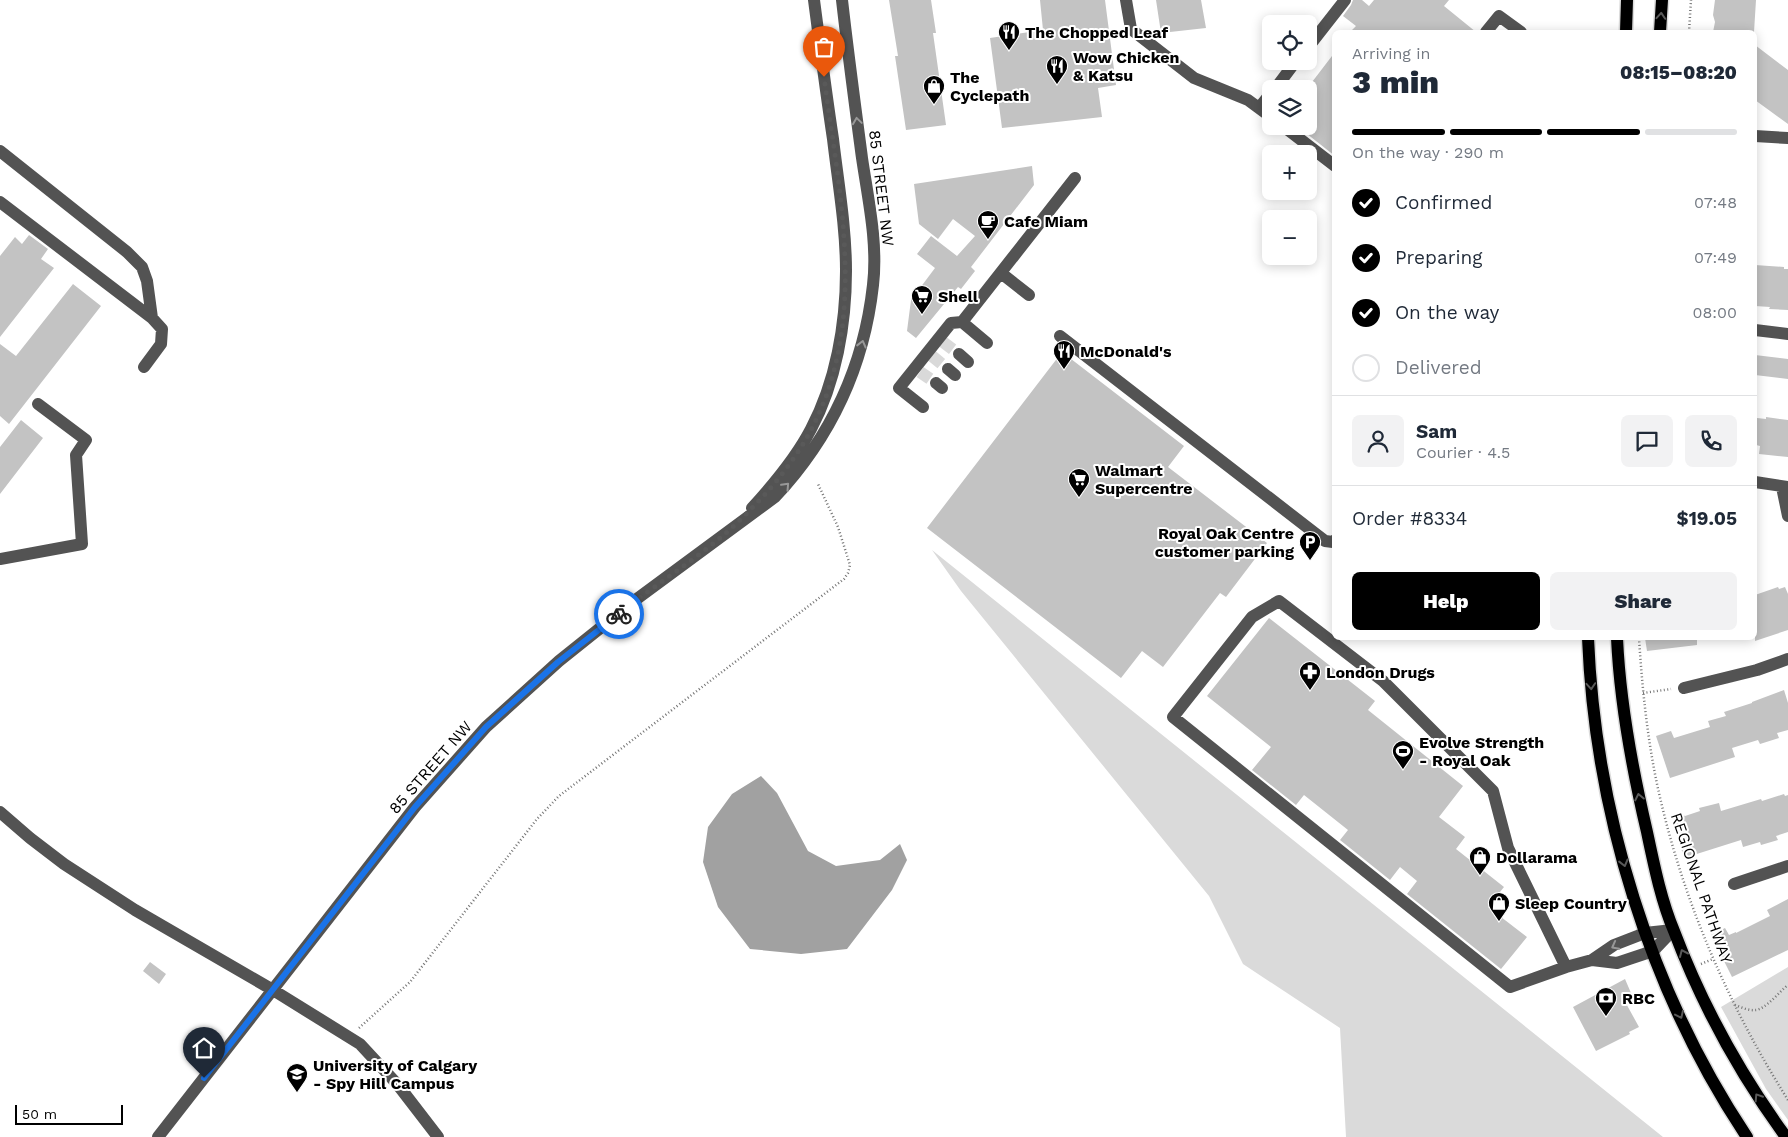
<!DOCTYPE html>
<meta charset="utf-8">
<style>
:root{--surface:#fff;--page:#f2f2f3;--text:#1f2937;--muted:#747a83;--line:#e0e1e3;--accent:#000}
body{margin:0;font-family:"Work Sans",sans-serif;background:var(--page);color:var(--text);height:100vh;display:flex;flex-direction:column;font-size:19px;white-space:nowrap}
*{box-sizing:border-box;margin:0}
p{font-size:16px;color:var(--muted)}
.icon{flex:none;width:28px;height:28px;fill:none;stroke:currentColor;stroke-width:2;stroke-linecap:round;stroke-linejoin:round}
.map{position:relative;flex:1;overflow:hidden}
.details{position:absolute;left:1332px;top:30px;width:425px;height:610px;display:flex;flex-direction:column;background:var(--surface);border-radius:8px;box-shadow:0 2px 12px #0003}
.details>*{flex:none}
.tools{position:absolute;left:1262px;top:15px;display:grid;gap:10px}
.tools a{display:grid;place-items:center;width:55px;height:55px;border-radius:8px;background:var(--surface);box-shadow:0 2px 12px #0003;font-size:25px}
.scale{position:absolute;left:15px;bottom:12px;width:108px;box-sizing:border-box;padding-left:5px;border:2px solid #000;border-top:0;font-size:14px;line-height:18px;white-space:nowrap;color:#000;-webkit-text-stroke:4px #fff;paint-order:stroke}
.pin{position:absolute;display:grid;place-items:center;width:42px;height:42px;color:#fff;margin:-51px -21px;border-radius:50% 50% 50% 0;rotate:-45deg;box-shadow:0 0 5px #0007}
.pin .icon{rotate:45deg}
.courier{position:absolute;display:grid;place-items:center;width:50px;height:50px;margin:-25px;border:4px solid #1a73e8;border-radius:50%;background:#fff;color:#222;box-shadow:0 1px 6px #0007}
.summary em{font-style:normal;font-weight:800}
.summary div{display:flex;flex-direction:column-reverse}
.summary{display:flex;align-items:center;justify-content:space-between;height:85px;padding:0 20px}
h1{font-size:32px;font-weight:800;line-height:38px}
.bar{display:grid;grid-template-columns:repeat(4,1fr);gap:8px 5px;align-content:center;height:60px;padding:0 20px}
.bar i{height:6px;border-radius:4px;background:var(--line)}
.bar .current{background:var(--accent)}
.bar p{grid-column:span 4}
.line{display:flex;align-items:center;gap:12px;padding:0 20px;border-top:1px solid var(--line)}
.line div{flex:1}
.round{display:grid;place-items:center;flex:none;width:52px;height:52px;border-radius:8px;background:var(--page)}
ol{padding:0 20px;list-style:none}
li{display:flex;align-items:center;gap:15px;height:55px}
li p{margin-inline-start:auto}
li .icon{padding:5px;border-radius:50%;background:var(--accent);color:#fff;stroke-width:4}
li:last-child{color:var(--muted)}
li i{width:28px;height:28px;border:2px solid var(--line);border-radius:50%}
.cta{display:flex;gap:10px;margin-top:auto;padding:10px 20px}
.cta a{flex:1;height:58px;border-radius:8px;background:var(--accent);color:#fff;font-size:20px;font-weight:800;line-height:58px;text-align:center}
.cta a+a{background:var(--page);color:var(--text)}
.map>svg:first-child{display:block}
.green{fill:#dadada}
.water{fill:#a1a1a1}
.building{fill:#c3c3c3}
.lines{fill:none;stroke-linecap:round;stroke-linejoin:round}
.minor-tunnel{stroke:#d9d9d9;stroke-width:12;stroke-dasharray:12 6;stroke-linecap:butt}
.major-casing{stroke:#dbdbdb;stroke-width:15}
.path{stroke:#757575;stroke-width:2.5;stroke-dasharray:1 2.5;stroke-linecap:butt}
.minor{stroke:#535353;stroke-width:12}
.major{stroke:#000;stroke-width:12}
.oneway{stroke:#595959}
.oneway2{stroke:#989898}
.done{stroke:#595959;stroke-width:5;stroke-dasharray:0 9}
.route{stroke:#1a73e8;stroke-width:6}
.labels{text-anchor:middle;stroke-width:4;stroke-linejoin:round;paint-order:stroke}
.poi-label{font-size:16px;font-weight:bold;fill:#000;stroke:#fff;text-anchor:start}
.street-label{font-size:16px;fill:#000;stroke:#fff}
</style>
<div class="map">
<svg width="1788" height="1137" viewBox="0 0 1788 1137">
<rect width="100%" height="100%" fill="#fff"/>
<path class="green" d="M932,550l731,587h-317l-6,-109 -97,-64 -34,-68 -248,-305z
M1788,967v153l-22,-31 -45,-82z"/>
<path class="water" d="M761,776l16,17 31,58 28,15 44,-6 20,-16 7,16 -15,30 -45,59 -46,5 -51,-5 -32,-42 -15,-45 5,-35 24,-33z"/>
<path class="building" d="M889,0h42l5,33h-3l13,92 -40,5 -11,-74h3z
M1040,0h65l11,85 -18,3 4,29 -100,11 -12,-90 53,-8z
M1156,0h45l5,28 -45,5z
M1353,0h9l7,6 5,-6h75l-5,6 32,26h-126l6,-6 -13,-10 8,-11z
M1715,0h41l-2,32h-41l2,-10 -2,-7z
M1755,45l33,25v54l-33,-24z
M1335,52v104l-38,-30h12v-40z
M1032,166l2,19 -63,82 4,4 -14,18 -3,-2 -42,51 -9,-7 4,-31 24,-32 -18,-14 14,-18 26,20 18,-20 -22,-17 -15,20 -19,-15 -5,-40z
M29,235l19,14 -7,10 13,9 -54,69v-81l15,-19 7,7z
M1755,265l29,2v2h4v41l-19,-1 1,-2 -15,-1z
M73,284l28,22 -92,118 -9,-8v-72l16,12z
M1062,352l122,94 -16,21 99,76 -41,54 -6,-4 -57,74 -21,-16 -21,27 -194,-150z
M1755,355l33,4v20l-33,-4z
M1766,417l22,3v37l-29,-3 1,-8 -4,-1v-6h-1l2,-21 9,1z
M21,420l22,18 -43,56v-47z
M1778,587l1,2 6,-2 3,7v36l-33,11v-46z
M1269,618l106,83 -7,9 95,76 -24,31 26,20 -9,12 48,38 -16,20 39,30 -26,32 -94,-75 10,-13 -17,-14 -10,13 -50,-40 8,-10 -44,-35 -8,10 -44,-35 19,-23 -64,-51z
M1645,638h52v7l-50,6z
M1784,690l4,13v27l-11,3 2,5 -19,6 -2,-4 -26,8 3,9 -65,21 -14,-42 15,-5 3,7 36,-11 -2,-6 18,-5 -2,-4 28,-9v-1z
M1784,794l1,2 3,-1v37l-12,4 2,4 -17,5 -1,-3 -17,5 -2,-7 -57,18 -5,-17h2l-6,-21 4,-7 6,3 15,-5 -1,-3 20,-5 2,8 40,-12 1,2z
M1788,899v51l-56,27 -21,-42 14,-7 4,7 7,-3v1l34,-17 -3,-6z
M150,962l16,12 -7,10 -16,-13z
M1625,979l6,14 -8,5 16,29 -10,5 1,2 -34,17 -23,-44z"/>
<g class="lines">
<path class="minor-tunnel" d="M943,342l16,12
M932,356l16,13
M920,372l16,11"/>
<g class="major-casing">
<path id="major" d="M1626,32l1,-32
M1660,32l2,-32
M1588,638c7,174 62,354 159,499
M1617,638c3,66 15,130 30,194 7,33 14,68 27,99 28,74 66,143 112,206"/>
</g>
<path class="path" d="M1689,32l2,-32
M1639,638c3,48 8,98 18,146 24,112 70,219 131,316
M1643,693l28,-4
M1701,964l12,-5
M1735,1005c6,2 14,6 20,5 10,0 24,-18 33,-25
M359,1028l51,-46 127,-163 22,-23 285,-217 4,-6 2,-8 -12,-38 -20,-43"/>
<path class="minor" d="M1126,0l5,29 63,49 54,22 23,17
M1486,32l13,-16 22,16
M1309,46l36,-46
M1275,89l21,-28
M1259,108l12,-15
M1283,126l52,40
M1755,136l33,2
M0,151l127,101 15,15 5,14 5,37
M0,202l152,116 10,11 -1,15 -17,23
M1001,273l28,22
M1755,330l33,4
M1060,336l265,205 8,1 2,-2
M987,343l-25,-21 113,-144
M959,354l9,8
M948,369l7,6
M936,383l6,5
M923,407l-24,-19 52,-65 11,-1
M1755,482l33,5
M1782,487l6,29
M752,508c22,-24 44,-50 59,-79 25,-47 35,-105 35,-158 0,-44 -8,-89 -13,-132 -7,-46 -13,-93 -19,-139
M0,559l82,-15 -6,-89 10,-15 -48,-36
M1684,688l73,-18 31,-11
M0,812l30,26 34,26 71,46 138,80 87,54 38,41 40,52
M1734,884l54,-18
M1592,960l22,-15 31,-12 28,-3
M1566,967l-56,20 -337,-270 79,-100 27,-16 104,80 110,110 15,57 58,119 26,-7 25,3 36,-12 20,-21
M158,1137l257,-330 71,-80 73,-66 75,-60 141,-104c56,-60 89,-130 98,-212 5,-42 -5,-86 -11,-127 -7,-53 -14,-105 -20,-158"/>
<use href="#major" class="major"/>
</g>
<defs><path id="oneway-chevron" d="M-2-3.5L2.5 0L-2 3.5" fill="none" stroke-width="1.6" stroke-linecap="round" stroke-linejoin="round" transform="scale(1.25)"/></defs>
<g class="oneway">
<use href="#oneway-chevron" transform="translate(1661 16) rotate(-86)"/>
<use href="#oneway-chevron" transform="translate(1591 686) rotate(86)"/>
<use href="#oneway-chevron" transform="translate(1639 797) rotate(-102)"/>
<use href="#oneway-chevron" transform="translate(1624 863) rotate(76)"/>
<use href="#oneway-chevron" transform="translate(1683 953) rotate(-114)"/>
<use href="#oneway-chevron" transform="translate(1680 1015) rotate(65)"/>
<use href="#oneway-chevron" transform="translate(1758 1097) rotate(-123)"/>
</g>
<g class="oneway2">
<use href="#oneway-chevron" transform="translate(857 121) rotate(-98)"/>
<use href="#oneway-chevron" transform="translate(862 344) rotate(-76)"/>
<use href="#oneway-chevron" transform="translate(786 486) rotate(-47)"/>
<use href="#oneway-chevron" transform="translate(1615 946) rotate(152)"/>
</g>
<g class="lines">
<path class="done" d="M619,614c43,-35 92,-63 130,-103 24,-24 46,-51 62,-81 58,-109 28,-238 13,-353"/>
<path class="route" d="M204,1078l211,-271 71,-80 72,-65 61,-48"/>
</g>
<defs>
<g id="restaurant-pin" transform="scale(1.125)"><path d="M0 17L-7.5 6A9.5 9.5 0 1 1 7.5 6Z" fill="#000" stroke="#fff"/><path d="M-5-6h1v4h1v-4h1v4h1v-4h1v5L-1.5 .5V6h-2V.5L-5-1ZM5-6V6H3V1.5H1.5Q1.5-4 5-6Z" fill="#fff"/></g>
<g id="shop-pin" transform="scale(1.125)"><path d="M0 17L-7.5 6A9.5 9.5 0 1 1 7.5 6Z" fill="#000" stroke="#fff"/><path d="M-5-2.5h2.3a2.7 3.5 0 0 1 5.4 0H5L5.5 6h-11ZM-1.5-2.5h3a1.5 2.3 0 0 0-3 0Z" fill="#fff"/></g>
<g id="cafe-pin" transform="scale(1.125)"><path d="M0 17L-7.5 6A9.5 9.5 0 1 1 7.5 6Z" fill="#000" stroke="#fff"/><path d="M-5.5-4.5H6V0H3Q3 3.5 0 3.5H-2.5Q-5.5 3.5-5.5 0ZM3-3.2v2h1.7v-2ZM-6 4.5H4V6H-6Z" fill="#fff"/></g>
<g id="supermarket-pin" transform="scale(1.125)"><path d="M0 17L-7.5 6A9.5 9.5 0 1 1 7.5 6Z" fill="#000" stroke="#fff"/><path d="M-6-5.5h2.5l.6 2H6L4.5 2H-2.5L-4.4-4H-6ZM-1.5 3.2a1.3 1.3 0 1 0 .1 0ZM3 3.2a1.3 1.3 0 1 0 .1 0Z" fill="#fff"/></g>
<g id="parking-pin" transform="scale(1.125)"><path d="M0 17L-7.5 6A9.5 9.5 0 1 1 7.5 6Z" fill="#000" stroke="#fff"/><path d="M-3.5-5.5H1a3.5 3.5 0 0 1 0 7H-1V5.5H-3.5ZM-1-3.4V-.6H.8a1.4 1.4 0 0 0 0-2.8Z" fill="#fff"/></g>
<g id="pharmacy-pin" transform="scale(1.125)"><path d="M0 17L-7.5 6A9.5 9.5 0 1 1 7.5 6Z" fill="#000" stroke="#fff"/><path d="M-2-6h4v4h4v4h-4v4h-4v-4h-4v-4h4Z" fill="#fff"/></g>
<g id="stadium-pin" transform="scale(1.125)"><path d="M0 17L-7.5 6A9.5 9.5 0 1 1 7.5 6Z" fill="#000" stroke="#fff"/><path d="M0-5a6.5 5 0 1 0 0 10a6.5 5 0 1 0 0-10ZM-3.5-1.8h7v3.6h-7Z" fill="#fff"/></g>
<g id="bank-pin" transform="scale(1.125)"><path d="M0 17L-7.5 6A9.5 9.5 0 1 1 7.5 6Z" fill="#000" stroke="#fff"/><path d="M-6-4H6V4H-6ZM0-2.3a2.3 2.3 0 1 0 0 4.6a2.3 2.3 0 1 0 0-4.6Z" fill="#fff"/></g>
<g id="university-pin" transform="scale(1.125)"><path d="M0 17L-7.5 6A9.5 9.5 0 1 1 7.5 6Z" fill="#000" stroke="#fff"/><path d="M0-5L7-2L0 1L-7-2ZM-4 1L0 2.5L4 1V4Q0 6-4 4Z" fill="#fff"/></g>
</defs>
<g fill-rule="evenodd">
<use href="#restaurant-pin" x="1009" y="32"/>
<use href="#restaurant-pin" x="1057" y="66"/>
<use href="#shop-pin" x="934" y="86"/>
<use href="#cafe-pin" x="988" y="221"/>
<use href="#supermarket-pin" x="922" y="296"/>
<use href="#restaurant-pin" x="1064" y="351"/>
<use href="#supermarket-pin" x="1079" y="479"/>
<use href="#parking-pin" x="1310" y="542"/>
<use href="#pharmacy-pin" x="1310" y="672"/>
<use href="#stadium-pin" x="1403" y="751"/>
<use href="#shop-pin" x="1480" y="857"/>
<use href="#shop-pin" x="1499" y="903"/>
<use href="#bank-pin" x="1606" y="998"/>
<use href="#university-pin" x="297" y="1074"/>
</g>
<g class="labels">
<g class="poi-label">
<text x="1025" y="38">The Chopped Leaf</text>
<text x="1073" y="63">Wow Chicken<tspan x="1073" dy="18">&amp; Katsu</tspan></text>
<text x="950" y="83">The<tspan x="950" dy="18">Cyclepath</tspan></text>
<text x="1004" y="227">Cafe Miam</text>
<text x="938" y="302">Shell</text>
<text x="1080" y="357">McDonald's</text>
<text x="1095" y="476">Walmart<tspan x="1095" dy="18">Supercentre</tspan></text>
<text x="1294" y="539" text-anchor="end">Royal Oak Centre<tspan x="1294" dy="18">customer parking</tspan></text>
<text x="1326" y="678">London Drugs</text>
<text x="1419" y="748">Evolve Strength<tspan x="1419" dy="18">- Royal Oak</tspan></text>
<text x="1496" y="863">Dollarama</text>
<text x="1515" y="909">Sleep Country</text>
<text x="1622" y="1004">RBC</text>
<text x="313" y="1071">University of Calgary<tspan x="313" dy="18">- Spy Hill Campus</tspan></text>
</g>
<g class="street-label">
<text transform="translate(882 188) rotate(83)" y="6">85 STREET NW</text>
<text transform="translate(430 767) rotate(-49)" y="6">85 STREET NW</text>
<text transform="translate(1702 888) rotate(71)" y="6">REGIONAL PATHWAY</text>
</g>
</g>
</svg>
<div class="tools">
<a><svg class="icon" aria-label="locate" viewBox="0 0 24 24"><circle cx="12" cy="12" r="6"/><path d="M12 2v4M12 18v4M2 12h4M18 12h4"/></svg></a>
<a><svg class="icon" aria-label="layers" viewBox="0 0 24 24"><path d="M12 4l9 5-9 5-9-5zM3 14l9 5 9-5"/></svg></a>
<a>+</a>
<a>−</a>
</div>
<div class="scale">50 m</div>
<div class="pin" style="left:824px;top:77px;background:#ea580c"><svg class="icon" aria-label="bag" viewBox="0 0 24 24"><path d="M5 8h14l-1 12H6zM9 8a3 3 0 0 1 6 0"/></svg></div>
<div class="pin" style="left:204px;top:1078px;background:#1f2937"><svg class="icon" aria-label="home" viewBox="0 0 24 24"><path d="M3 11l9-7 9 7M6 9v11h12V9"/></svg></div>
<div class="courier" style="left:619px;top:614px"><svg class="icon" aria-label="bike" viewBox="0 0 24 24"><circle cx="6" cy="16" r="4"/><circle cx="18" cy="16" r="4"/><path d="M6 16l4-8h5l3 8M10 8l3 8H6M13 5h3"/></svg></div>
<section class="details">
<div class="summary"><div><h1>3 min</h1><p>Arriving in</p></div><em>08:15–08:20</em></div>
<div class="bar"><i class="current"></i><i class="current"></i><i class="current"></i><i></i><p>On the way · 290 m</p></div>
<ol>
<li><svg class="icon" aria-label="check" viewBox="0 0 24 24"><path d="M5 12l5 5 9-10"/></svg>Confirmed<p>07:48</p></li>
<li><svg class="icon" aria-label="check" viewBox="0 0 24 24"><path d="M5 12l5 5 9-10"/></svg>Preparing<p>07:49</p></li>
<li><svg class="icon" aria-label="check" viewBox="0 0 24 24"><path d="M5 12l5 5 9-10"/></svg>On the way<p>08:00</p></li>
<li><i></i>Delivered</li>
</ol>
<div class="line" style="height:90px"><a class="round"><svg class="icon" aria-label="person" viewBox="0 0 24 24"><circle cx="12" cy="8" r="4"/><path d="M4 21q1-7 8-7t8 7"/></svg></a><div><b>Sam</b><p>Courier · 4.5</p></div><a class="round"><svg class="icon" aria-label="chat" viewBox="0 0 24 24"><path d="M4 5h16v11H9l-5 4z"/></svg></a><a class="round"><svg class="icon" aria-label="phone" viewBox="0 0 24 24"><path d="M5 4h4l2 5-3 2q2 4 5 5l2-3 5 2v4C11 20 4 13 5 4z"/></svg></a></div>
<div class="line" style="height:65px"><div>Order #8334</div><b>$19.05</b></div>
<div class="cta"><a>Help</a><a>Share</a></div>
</section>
</div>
